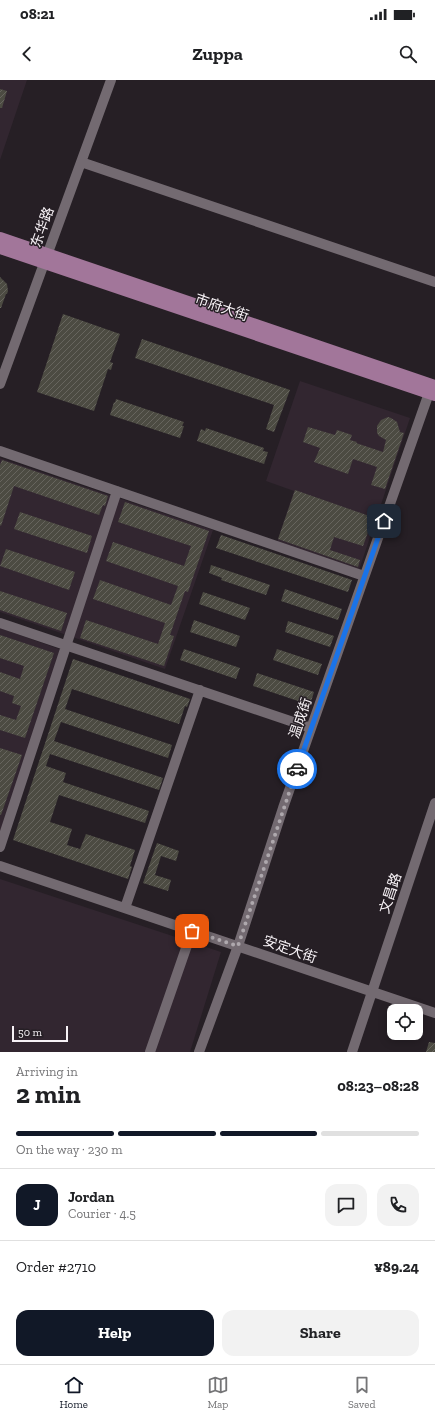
<!DOCTYPE html>
<meta charset="utf-8">
<style>
:root{--surface:#fff;--page:#f2f2f2;--text:#202124;--muted:#757577;--line:#e0e0e0;--accent:#111827}
body{margin:0;font-family:"Zilla Slab","Noto Sans SC",serif;background:var(--page);color:var(--text);height:100vh;display:flex;flex-direction:column;font-size:15px;white-space:nowrap}
*{box-sizing:border-box;margin:0}
p{font-size:13px;color:var(--muted)}
.icon{flex:none;width:22px;height:22px;fill:none;stroke:currentColor;stroke-width:2;stroke-linecap:round;stroke-linejoin:round}
.map{position:relative;height:972px;overflow:hidden}
.sheet{display:flex;flex-direction:column;background:var(--surface);flex:1}
.sheet>*{flex:none}
.fabs{position:absolute;left:387px;top:924px;display:grid;gap:8px}
.fabs a{display:grid;place-items:center;width:36px;height:36px;border-radius:8px;background:var(--surface);box-shadow:0 2px 10px #0003;font-size:20px}
.scale{position:absolute;left:12px;bottom:10px;width:56px;box-sizing:border-box;padding-left:4px;border:2px solid #f7f2f6;border-top:0;font-size:11px;line-height:14px;white-space:nowrap;color:#f7f2f6;-webkit-text-stroke:3px #261f25;paint-order:stroke}
.pin{position:absolute;display:grid;place-items:center;width:34px;height:34px;color:#fff;margin:-17px;border-radius:8px;box-shadow:0 2px 6px #0006}
.courier{position:absolute;display:grid;place-items:center;width:40px;height:40px;margin:-20px;border:3px solid #1a73e8;border-radius:50%;background:#fff;color:#222;box-shadow:0 1px 5px #0007}
.summary em{font-style:normal;font-weight:700}
.summary div{display:flex;flex-direction:column-reverse}
.summary{display:flex;align-items:center;justify-content:space-between;height:68px;padding:0 16px}
h1{font-size:26px;font-weight:700;line-height:30px}
.bar{display:grid;grid-template-columns:repeat(4,1fr);gap:6px 4px;align-content:center;height:48px;padding:0 16px}
.bar i{height:5px;border-radius:3px;background:var(--line)}
.bar .selected{background:var(--accent)}
.bar p{grid-column:span 4}
.line{display:flex;align-items:center;gap:10px;padding:0 16px;border-top:1px solid var(--line)}
.line div{flex:1}
.round{display:grid;place-items:center;flex:none;width:42px;height:42px;border-radius:12px;background:var(--page)}
.button{display:flex;gap:8px;margin-top:auto;padding:8px 16px}
.button a{flex:1;height:46px;border-radius:12px;background:var(--accent);color:#fff;font-size:16px;font-weight:700;line-height:46px;text-align:center}
.button a+a{background:var(--page);color:var(--text)}
.status{display:flex;justify-content:space-between;align-items:center;height:28px;padding:0 20px;background:var(--surface);direction:ltr}
.status svg{height:11px;fill:currentColor}
header{display:flex;justify-content:space-between;align-items:center;height:52px;padding:0 16px;background:var(--surface);font-size:18px;font-weight:700}
.tab-bar{display:flex;justify-content:space-around;align-items:center;height:56px;border-top:1px solid var(--line);background:var(--surface);font-size:11px;color:var(--muted)}
.tab-bar a{display:grid;justify-items:center;gap:2px}
.tab-bar .selected{color:var(--accent)}
.map>svg:first-child{display:block}
.built{fill:#322630}
.building{fill:url(#building-hatch)}
.lines{fill:none;stroke-linecap:round;stroke-linejoin:round}
.minor{stroke:#736a71;stroke-width:10}
.major{stroke:#a2769a;stroke-width:12}
.done{stroke:#aea8ad;stroke-width:4;stroke-dasharray:0 7.2}
.route{stroke:#1a73e8;stroke-width:5}
.labels{text-anchor:middle;stroke-width:3;stroke-linejoin:round;paint-order:stroke}
.street-label{font-size:14px;fill:#f7f2f6;stroke:#261f25}
</style>
<div class="status"><b>08:21</b><svg viewBox="0 0 49 12"><path d="M0 12V9h3v3zM5 12V6h3v6zM10 12V3h3v9zM15 12V0h3v12zM26 1h20v11H26zM47 4h2v5h-2z"/></svg></div>
<header><svg class="icon" aria-label="back" viewBox="0 0 24 24"><path d="M15 5l-7 7 7 7"/></svg>Zuppa<svg class="icon" aria-label="search" viewBox="0 0 24 24"><circle cx="10" cy="10" r="6"/><path d="M15 15l6 6"/></svg></header>
<div class="map">
<svg width="435" height="972" viewBox="0 0 435 972">
<defs>
<pattern id="building-hatch" width="6" height="6" patternUnits="userSpaceOnUse"><rect width="6" height="6" fill="#4c4b42"/><path d="M-1 1l2-2M0 6l6-6M5 7l2-2" fill="none" stroke="#67655e"/></pattern>
</defs>
<rect width="100%" height="100%" fill="#261f25"/>
<path class="built" d="M0,0h27l-27,80z
M300,301l110,37 -51,152 -82,-28 17,-51 -28,-10z
M0,378l213,72 -48,139 -165,-57z
M0,548l62,22 -62,182z
M0,799l221,73 -31,100h-190z"/>
<path class="building" d="M0,9l7,2 -5,17h-2z
M0,197l7,7 1,7 -1,3h-1l-5,14h-1z
M63,234l57,20 -10,28 3,1 -2,7 -3,-1 -14,42 -57,-19z
M142,259l148,51 -16,42 -8,-3 8,-24 -139,-47z
M116,319l68,23 -2,4h2l-4,12 -70,-23 4,-13 1,1z
M388,337l3,1 6,4 3,10 4,1 -19,56 -14,-4 6,-18 -24,-8 -5,15 -34,-12 6,-14 -17,-6 5,-15 27,8 2,-5 15,5 -2,5 7,2 -1,1 27,9 3,-12 -7,-4 -2,-3v-7l4,-6z
M206,348l58,20 -1,3 5,1 -4,12 -67,-23 4,-12 4,2z
M2,380l106,36 -3,10 -2,-1 -4,10 -85,-29 -13,40 -1,-1v-60z
M295,410l80,28 -2,7 -2,-1 -8,22 -29,-9 -4,13 30,10 -2,7 -80,-28z
M125,422l84,29 -21,61 -3,-1 -15,44 4,1 -10,30 -84,-28 6,-18 72,24 7,-21 -72,-24 7,-19 71,25 7,-19 -72,-25 7,-19 71,24 7,-20 -73,-24z
M20,432l72,24 -5,17 -73,-24z
M221,455l131,45 -4,12 -132,-44z
M6,469l69,23 -6,18 -69,-24z
M211,485l59,20 -4,10 -45,-15 1,-2 -13,-5z
M285,509l57,20 -4,11 -57,-19z
M0,511l67,22 -6,18 -61,-21z
M203,512l47,16 -5,12 -46,-16z
M194,540l46,16 -4,11 -46,-15z
M288,541l46,15 -4,11 -45,-15z
M0,555l54,18 -29,85 -25,-8v-15l16,5 5,-14 -9,-3 2,-7 -14,-5v-19l20,7 4,-13 -24,-8z
M184,569l56,19 -4,11 -56,-19z
M277,569l45,15 -4,11 -45,-15z
M73,579l117,40 -3,8 -2,-1 -6,18 -107,-35 -7,20 107,36 -4,13 -107,-36 -7,19 109,37 -4,12 -109,-36 -4,12 20,7 -3,9 86,29 -4,12 -86,-28 -9,27 22,7 -5,16 13,4 6,-15 49,16 -5,16 2,1 -4,12 -115,-39z
M257,593l57,19 -4,13 -57,-19z
M0,668l22,7 -21,60h-1z
M157,763l22,8 -3,10 -15,-5 -6,19 16,5 -3,11 -25,-8z
M429,962l6,1v9h-9z"/>
<g class="lines">
<path class="minor" d="M81,82l354,120
M0,304l111,-304
M0,371l364,125
M0,543l311,105
M0,767l117,-356
M0,786l435,147
M125,828l75,-218
M150,972l42,-121
M199,972l39,-106 45,-138 146,-415
M352,972l83,-249"/>
<path class="major" d="M0,158l435,148
M0,168l435,147"/>
</g>
<g class="lines">
<path class="done" d="M192,851l46,15 59,-177"/>
<path class="route" d="M297,689l87,-248"/>
</g>
<g class="labels">
<g class="street-label">
<text transform="translate(42 147) rotate(-70)" y="5">东华路</text>
<text transform="translate(222 227) rotate(19)" y="5">市府大街</text>
<text transform="translate(300 638) rotate(-71)" y="5">温成街</text>
<text transform="translate(390 813) rotate(-72)" y="5">文昌路</text>
<text transform="translate(290 869) rotate(19)" y="5">安定大街</text>
</g>
</g>
</svg>
<div class="fabs">
<a><svg class="icon" aria-label="locate" viewBox="0 0 24 24"><circle cx="12" cy="12" r="6"/><path d="M12 2v4M12 18v4M2 12h4M18 12h4"/></svg></a>
</div>
<div class="scale">50 m</div>
<div class="pin" style="left:192px;top:851px;background:#ea580c"><svg class="icon" aria-label="bag" viewBox="0 0 24 24"><path d="M5 8h14l-1 12H6zM9 8a3 3 0 0 1 6 0"/></svg></div>
<div class="pin" style="left:384px;top:441px;background:#1f2937"><svg class="icon" aria-label="home" viewBox="0 0 24 24"><path d="M3 11l9-7 9 7M6 9v11h12V9"/></svg></div>
<div class="courier" style="left:297px;top:689px"><svg class="icon" aria-label="car" viewBox="0 0 24 24"><path d="M5 17H2v-5l4-1 3-4h7l3 4 3 1v5h-3M9 17h6M6 11h13"/><circle cx="7" cy="17" r="2"/><circle cx="17" cy="17" r="2"/></svg></div>
</div>
<section class="sheet">
<div class="summary"><div><h1>2 min</h1><p>Arriving in</p></div><em>08:23–08:28</em></div>
<div class="bar"><i class="selected"></i><i class="selected"></i><i class="selected"></i><i></i><p>On the way · 230 m</p></div>
<div class="line" style="height:72px"><b class="round" style="background:var(--accent);color:#fff">J</b><div><b>Jordan</b><p>Courier · 4.5</p></div><a class="round"><svg class="icon" aria-label="chat" viewBox="0 0 24 24"><path d="M4 5h16v11H9l-5 4z"/></svg></a><a class="round"><svg class="icon" aria-label="phone" viewBox="0 0 24 24"><path d="M5 4h4l2 5-3 2q2 4 5 5l2-3 5 2v4C11 20 4 13 5 4z"/></svg></a></div>
<div class="line" style="height:52px"><div>Order #2710</div><b>¥89.24</b></div>
<div class="button"><a>Help</a><a>Share</a></div>
</section>
<nav class="tab-bar">
<a class="selected"><svg class="icon" aria-label="home" viewBox="0 0 24 24"><path d="M3 11l9-7 9 7M6 9v11h12V9"/></svg>Home</a>
<a><svg class="icon" aria-label="map" viewBox="0 0 24 24"><path d="M3 6l6-2 6 2 6-2v14l-6 2-6-2-6 2zM9 4v14M15 6v14"/></svg>Map</a>
<a><svg class="icon" aria-label="saved" viewBox="0 0 24 24"><path d="M7 4h10v16l-5-4-5 4z"/></svg>Saved</a>
</nav>
